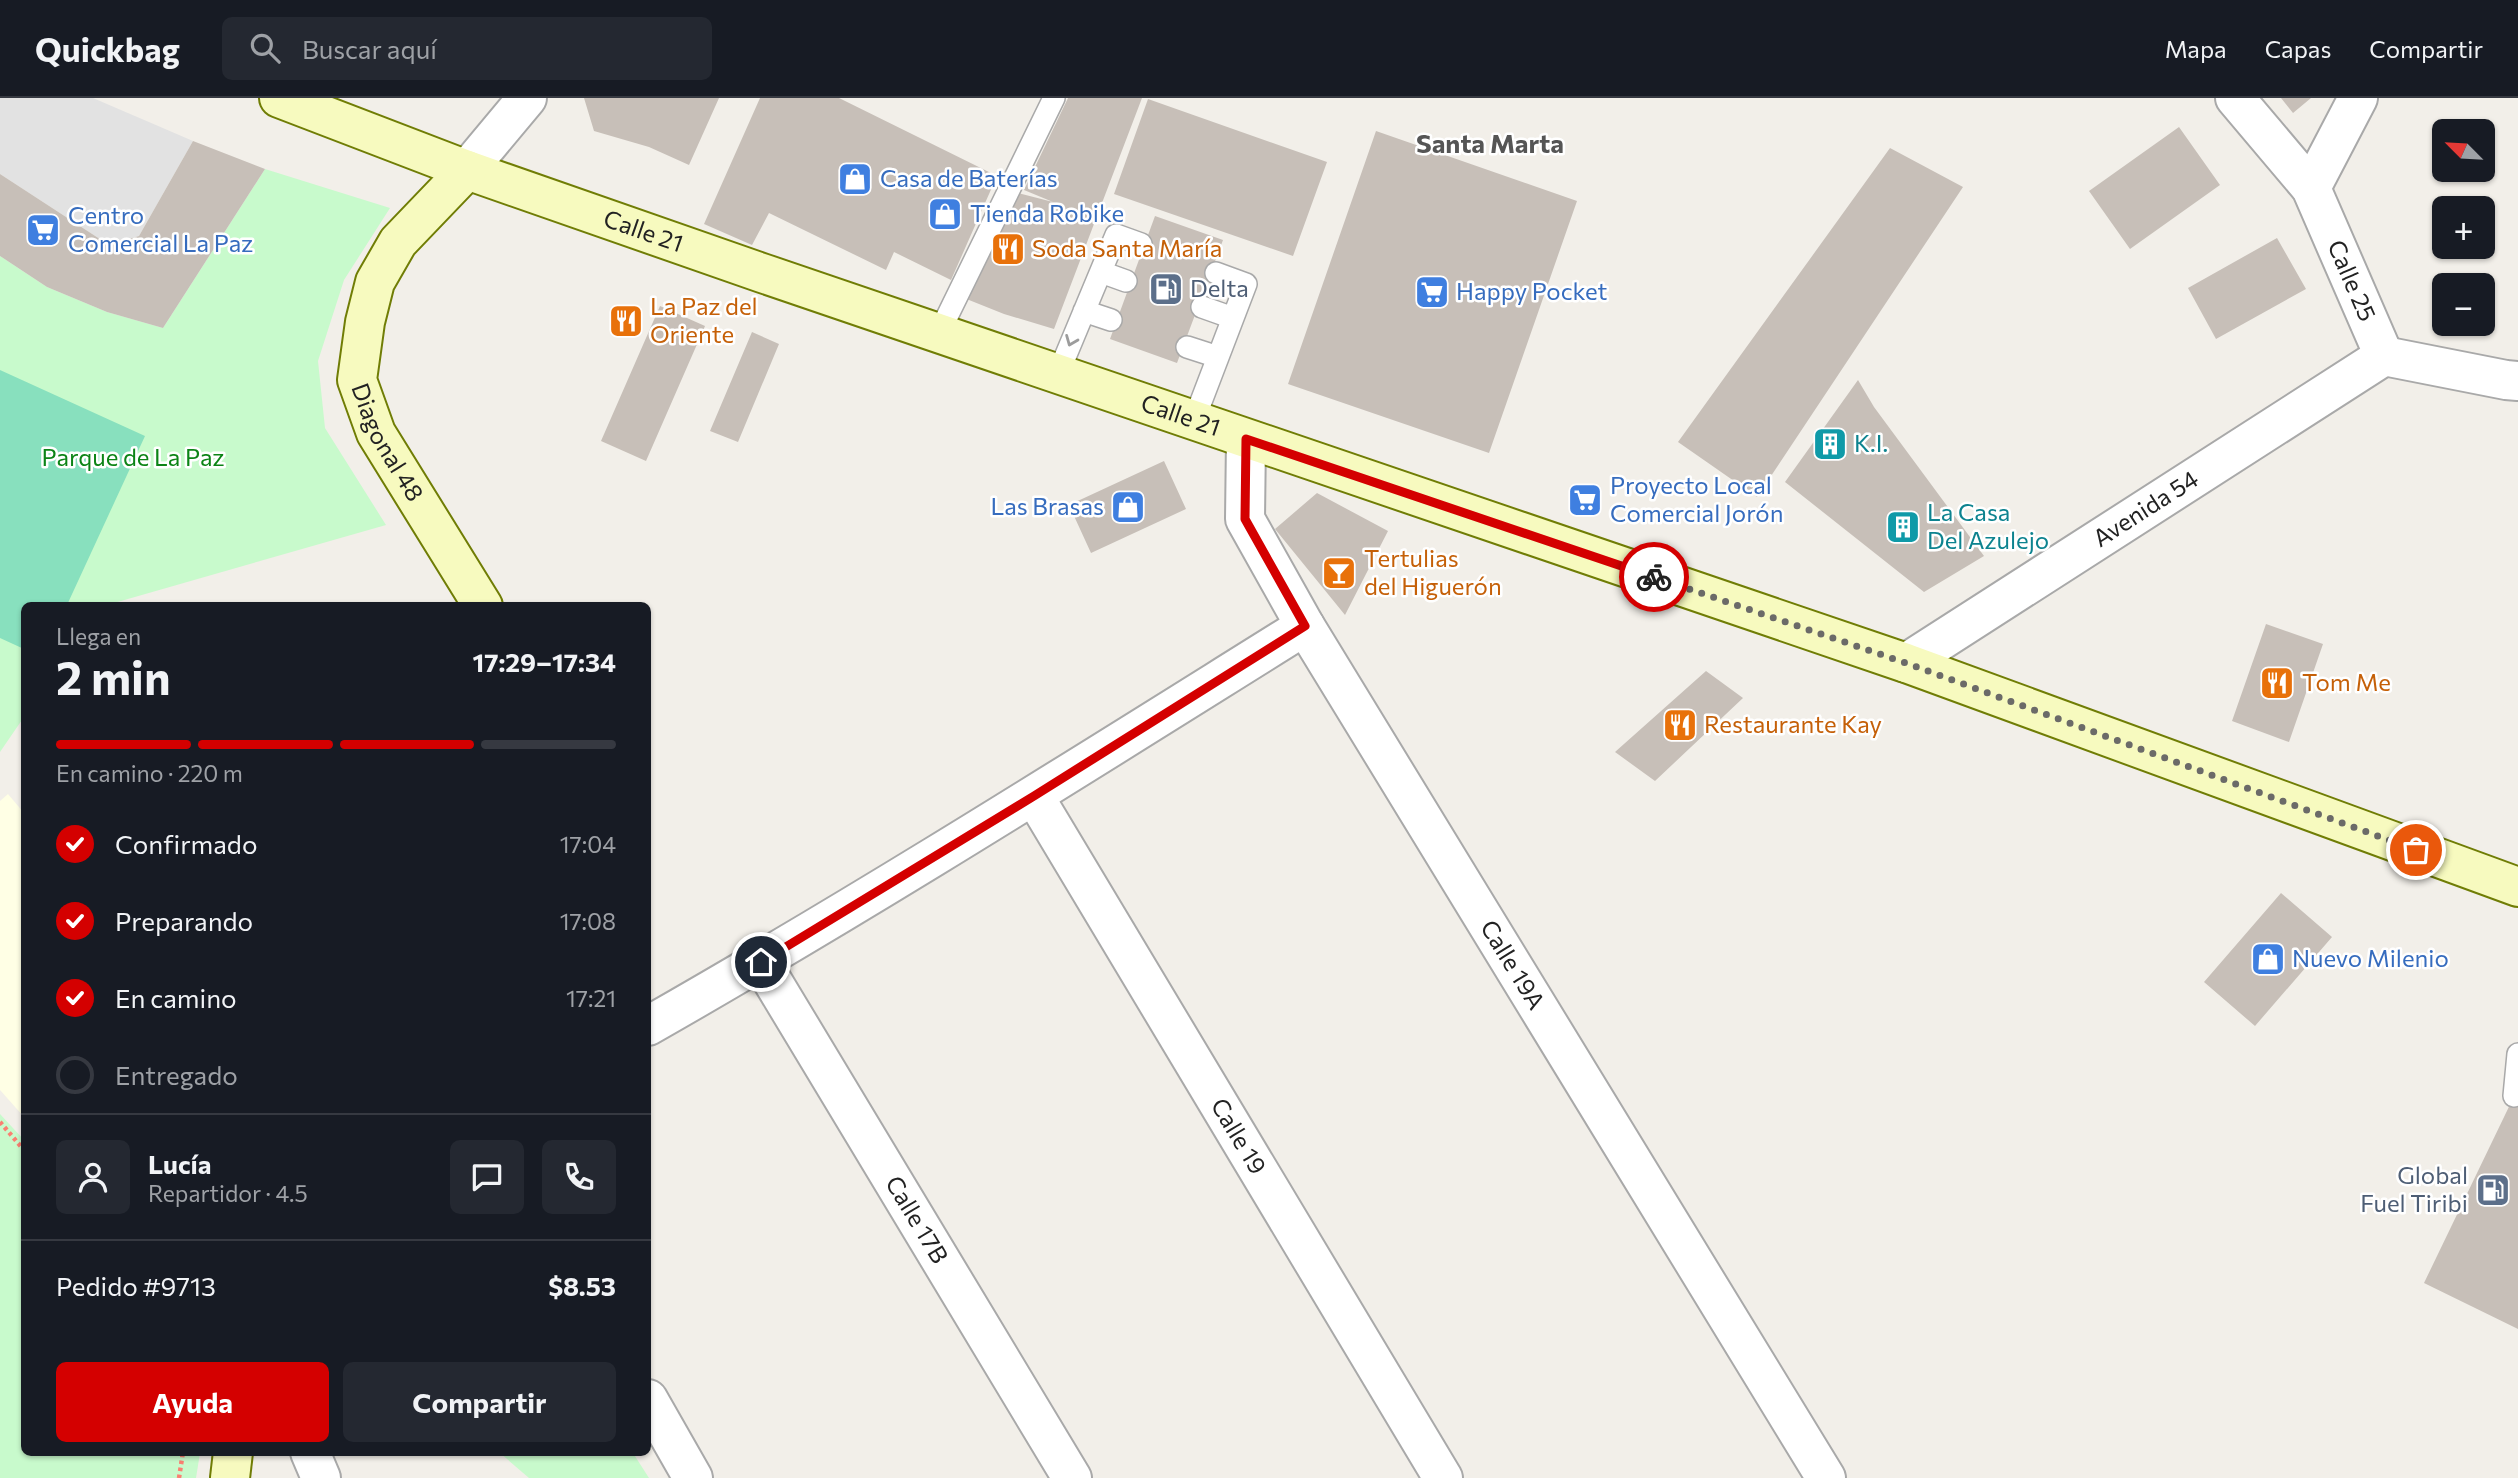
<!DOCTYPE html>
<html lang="es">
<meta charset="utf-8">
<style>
:root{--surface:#171b24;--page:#242831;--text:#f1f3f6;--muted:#9ea1a6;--line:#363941;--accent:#d40000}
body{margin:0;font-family:Commissioner,sans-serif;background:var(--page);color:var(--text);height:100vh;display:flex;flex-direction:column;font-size:26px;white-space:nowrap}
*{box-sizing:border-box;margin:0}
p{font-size:23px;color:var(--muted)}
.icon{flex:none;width:38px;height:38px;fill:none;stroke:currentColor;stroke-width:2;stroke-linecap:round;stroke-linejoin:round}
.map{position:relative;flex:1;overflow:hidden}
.sheet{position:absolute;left:21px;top:504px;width:630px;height:854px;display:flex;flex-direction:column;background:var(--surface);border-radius:10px;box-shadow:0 2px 5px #0004}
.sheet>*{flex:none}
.needle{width:46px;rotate:294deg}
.controls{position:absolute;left:2432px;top:21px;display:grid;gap:14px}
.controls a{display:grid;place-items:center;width:63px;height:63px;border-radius:10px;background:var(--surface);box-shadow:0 2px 5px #0004;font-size:35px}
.pin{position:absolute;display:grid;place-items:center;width:60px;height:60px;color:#fff;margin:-30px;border:4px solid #fff;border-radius:50%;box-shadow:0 2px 7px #0007}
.courier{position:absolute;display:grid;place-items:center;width:70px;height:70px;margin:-35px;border:5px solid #d40000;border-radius:50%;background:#fff;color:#222;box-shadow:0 2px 9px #0007}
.head em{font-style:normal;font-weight:700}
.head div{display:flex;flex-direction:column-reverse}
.head{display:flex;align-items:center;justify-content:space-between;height:119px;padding:0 35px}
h1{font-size:46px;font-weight:700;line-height:52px}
.bar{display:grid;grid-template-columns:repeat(4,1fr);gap:10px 7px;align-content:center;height:84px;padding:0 35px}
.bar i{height:9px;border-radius:5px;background:var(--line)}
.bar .on{background:var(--accent)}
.bar p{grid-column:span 4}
.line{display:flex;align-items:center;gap:18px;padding:0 35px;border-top:2px solid var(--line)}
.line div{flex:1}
.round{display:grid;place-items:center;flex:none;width:74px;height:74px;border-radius:10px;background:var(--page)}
ol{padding:0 35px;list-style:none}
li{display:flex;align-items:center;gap:21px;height:77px}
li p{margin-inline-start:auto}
li .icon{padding:7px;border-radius:50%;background:var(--accent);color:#fff;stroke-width:4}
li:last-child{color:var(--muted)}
li i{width:38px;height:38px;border:4px solid var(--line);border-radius:50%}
.cta{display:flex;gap:14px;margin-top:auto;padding:14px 35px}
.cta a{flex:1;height:80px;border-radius:10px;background:var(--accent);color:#fff;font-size:28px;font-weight:700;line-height:80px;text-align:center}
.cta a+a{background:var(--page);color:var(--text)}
header{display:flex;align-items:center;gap:42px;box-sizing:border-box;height:98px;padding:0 35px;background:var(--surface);border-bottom:2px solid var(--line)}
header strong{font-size:33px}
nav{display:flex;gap:38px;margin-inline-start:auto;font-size:24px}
.search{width:490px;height:63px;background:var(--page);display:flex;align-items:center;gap:18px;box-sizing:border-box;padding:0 24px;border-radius:10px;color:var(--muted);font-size:26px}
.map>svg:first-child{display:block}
.education{fill:#ffffe5}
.park{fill:#c8facc}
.pitch{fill:#88e0be}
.parking{fill:#e2e2e2}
.building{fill:#c7bfb8}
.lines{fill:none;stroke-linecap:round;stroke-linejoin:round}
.lane-casing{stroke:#a9a9a9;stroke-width:24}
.street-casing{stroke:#a9a9a9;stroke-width:42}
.secondary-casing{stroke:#707d05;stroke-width:42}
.path{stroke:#fa8072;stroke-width:4.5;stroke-dasharray:3.5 3.5;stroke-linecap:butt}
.lane{stroke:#fff;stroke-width:21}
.street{stroke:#fff;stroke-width:38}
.secondary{stroke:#f7fabf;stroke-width:38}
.oneway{stroke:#9c9c9c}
.done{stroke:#6b6a68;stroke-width:7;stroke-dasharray:0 12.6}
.route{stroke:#d40000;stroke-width:9}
.labels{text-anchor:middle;stroke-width:5;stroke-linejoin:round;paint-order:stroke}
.shop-label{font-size:24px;fill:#366cbe;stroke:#fff;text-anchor:start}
.street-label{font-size:24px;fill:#222;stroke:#fff}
.food-label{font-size:24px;fill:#c56008;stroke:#fff;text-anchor:start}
.service-label{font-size:24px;fill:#4e5e75;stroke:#fff;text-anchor:start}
.culture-label{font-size:24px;fill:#0d838f;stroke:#fff;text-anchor:start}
.park-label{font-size:24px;fill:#0c8416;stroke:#fff}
.neighbourhood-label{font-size:26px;font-weight:bold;fill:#555;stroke:#fff}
</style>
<header>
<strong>Quickbag</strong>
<div class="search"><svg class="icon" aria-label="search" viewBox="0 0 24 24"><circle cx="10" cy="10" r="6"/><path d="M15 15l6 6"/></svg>Buscar aquí</div>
<nav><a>Mapa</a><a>Capas</a><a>Compartir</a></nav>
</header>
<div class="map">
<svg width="2518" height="1380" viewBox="0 0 2518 1380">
<rect width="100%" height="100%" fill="#f2efe9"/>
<path class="education" d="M8,696l16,19v304l-24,-27v-289z"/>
<path class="park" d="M265,71l125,39 -46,72 -26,81 7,67 61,97 -279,80 -83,1v111l-24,35v-496l47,31 60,25 56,16z
M0,1016l24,26v312l176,1 -4,25h-196z
M500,1355h133l16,25h-120z"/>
<path class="pitch" d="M0,272l145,66 -78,169 -43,1v43l-24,-11z"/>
<path class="parking" d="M0,0h93l100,43 -54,95 -30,9 -109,-71z"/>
<path class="building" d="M584,0h135l-30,67 -40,-18 -55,-16z
M760,0h79l158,78 -46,104 -57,-28 -8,18 -117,-57 -17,32 -48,-21z
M1068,0h74l-88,231 -50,-15 -45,-18 51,-105 43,11 -29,-12z
M2281,0h30l-18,15z
M1148,1l179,63 -34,94 -179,-62z
M2179,29l41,58 -90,64 -41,-58z
M1376,33l201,70 -88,252 -201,-69z
M193,43l72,28 -102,159 -56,-16 -60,-25 -47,-31v-82l109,71 30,-9z
M1890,50l73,39 -206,310 -79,-55z
M1155,118l68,24 -46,123 -67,-24z
M2277,140l29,51 -90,50 -28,-51z
M660,208l45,20 -59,135 -45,-20z
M752,234l27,12 -41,98 -28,-11z
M1858,282l16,27 110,149 -60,36 -139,-110z
M1164,363l22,48 -95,44 -22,-48z
M1317,395l71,38 -43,84 -70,-86z
M2266,526l57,20 -34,98 -57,-21z
M1706,573l37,27 -88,83 -40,-29z
M2281,795l51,44 -77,89 -51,-44z
M2518,990v241l-94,-46z"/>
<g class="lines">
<g class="lane-casing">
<path id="lane" d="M1101,174l25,9
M1202,209l31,11
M1084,213l27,9
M939,235l115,-235
M1187,249l31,10
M1058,276l58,-139 25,9
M1194,322l52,-136 -30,-11
M2514,998l4,-42"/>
</g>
<g class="street-casing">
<g id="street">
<path id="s1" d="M2235,0l76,90 73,168"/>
<path d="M467,72l60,-72"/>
<path d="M2311,90l47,-90"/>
<path d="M2384,258l122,24 12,1"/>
<path id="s2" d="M1246,341l-1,80 60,107 521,852"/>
<path id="s3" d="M1906,565l478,-307"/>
<path id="s4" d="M1034,698l409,682"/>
<path id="s5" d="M761,864l311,516"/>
<path d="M648,928c223,-127 439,-264 657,-400"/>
<path d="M648,1301l45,79"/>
<path d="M310,1354l11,26"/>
</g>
</g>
<g class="secondary-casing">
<g id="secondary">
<path id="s6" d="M279,0l188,72 295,103 1144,390 612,224"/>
<path id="s7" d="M467,72l-69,72 -23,40 -10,40 -8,58 19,53 107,173"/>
<path d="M230,1380l3,-26"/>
</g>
</g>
<path class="path" d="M0,1024l24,28
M179,1380l4,-26"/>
<use href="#lane" class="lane"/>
<use href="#street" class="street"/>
<use href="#secondary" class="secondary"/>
</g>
<defs><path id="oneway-chevron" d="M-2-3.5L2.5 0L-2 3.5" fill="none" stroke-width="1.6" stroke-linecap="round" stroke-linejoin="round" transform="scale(1.75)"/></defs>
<use class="oneway" href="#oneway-chevron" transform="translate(1071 243) rotate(112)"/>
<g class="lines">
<path class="done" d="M1654,479l252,86 510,187"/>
<path class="route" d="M761,864l273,-166 271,-170 -60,-107 1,-80 408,138"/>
</g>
<defs>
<g id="shop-square" transform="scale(1.75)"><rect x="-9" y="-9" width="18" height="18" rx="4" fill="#3f7fe0" stroke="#fff"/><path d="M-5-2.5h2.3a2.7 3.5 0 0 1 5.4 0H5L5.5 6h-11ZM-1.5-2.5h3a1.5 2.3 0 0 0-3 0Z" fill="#fff"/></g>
<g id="supermarket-square" transform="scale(1.75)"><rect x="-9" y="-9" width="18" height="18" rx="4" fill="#3f7fe0" stroke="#fff"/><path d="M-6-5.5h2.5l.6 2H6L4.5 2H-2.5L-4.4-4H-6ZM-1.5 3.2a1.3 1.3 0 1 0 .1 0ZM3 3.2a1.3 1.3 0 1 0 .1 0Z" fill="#fff"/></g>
<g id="restaurant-square" transform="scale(1.75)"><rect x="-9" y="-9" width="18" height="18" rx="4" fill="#e8710a" stroke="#fff"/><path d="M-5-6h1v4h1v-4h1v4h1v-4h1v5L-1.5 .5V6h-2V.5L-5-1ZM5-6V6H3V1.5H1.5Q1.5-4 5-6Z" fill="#fff"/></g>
<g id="fuel-square" transform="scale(1.75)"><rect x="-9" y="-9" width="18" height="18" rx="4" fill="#5c6f8a" stroke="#fff"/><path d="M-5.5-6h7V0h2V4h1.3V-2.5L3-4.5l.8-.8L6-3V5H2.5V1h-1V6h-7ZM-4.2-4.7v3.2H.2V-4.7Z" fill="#fff"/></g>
<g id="building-square" transform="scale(1.75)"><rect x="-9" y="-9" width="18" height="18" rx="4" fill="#0f9aa8" stroke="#fff"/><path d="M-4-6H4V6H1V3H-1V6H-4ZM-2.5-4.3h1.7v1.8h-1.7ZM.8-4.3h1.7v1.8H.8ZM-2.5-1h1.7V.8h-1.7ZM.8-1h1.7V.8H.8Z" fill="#fff"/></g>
<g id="bar-square" transform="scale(1.75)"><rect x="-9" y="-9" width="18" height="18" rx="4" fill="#e8710a" stroke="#fff"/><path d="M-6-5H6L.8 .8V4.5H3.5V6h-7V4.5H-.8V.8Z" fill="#fff"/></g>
</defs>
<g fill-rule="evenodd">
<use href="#shop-square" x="855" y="81"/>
<use href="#shop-square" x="945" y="116"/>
<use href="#supermarket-square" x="43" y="132"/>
<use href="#restaurant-square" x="1008" y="151"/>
<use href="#fuel-square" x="1166" y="191"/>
<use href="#supermarket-square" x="1432" y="194"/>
<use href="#restaurant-square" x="626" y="223"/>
<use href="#building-square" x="1830" y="346"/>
<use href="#supermarket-square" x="1585" y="402"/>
<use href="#shop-square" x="1128" y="409"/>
<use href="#building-square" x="1903" y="429"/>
<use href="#bar-square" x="1339" y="475"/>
<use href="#restaurant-square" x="2277" y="585"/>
<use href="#restaurant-square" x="1680" y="627"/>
<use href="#shop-square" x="2268" y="861"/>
<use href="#fuel-square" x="2493" y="1092"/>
</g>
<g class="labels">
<g class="shop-label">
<text x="880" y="89">Casa de Baterías</text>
<text x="970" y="124">Tienda Robike</text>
<text x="68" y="126">Centro<tspan x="68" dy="28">Comercial La Paz</tspan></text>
<text x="1456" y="202">Happy Pocket</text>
<text x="1610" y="396">Proyecto Local<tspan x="1610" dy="28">Comercial Jorón</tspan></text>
<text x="1104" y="417" text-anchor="end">Las Brasas</text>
<text x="2292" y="869">Nuevo Milenio</text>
</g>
<g class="street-label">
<text dy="8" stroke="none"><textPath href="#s6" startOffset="388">Calle 21</textPath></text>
<text dy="8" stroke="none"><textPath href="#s1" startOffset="219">Calle 25</textPath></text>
<text dy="8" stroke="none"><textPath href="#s6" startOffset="956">Calle 21</textPath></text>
<text dy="8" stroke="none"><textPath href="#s7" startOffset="315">Diagonal 48</textPath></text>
<text dy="8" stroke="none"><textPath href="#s3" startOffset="285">Avenida 54</textPath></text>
<text dy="8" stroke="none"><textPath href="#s2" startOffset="600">Calle 19A</textPath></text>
<text dy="8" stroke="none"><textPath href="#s4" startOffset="397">Calle 19</textPath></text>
<text dy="8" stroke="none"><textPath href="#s5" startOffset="301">Calle 17B</textPath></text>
</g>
<g class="food-label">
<text x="1032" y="159">Soda Santa María</text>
<text x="650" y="217">La Paz del<tspan x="650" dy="28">Oriente</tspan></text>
<text x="1364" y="469">Tertulias<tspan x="1364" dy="28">del Higuerón</tspan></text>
<text x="2302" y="593">Tom Me</text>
<text x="1704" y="635">Restaurante Kay</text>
</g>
<g class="service-label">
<text x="1190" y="199">Delta</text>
<text x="2468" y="1086" text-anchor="end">Global<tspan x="2468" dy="28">Fuel Tiribi</tspan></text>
</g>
<g class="culture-label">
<text x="1854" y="354">K.I.</text>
<text x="1927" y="423">La Casa<tspan x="1927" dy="28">Del Azulejo</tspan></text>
</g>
<g class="park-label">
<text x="133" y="368">Parque de La Paz</text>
</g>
<g class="neighbourhood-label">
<text x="1490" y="55">Santa Marta</text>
</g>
</g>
</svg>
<div class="controls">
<a><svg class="needle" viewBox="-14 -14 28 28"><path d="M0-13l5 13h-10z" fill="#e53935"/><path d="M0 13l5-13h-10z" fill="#9ea1a6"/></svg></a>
<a>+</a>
<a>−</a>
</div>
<div class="pin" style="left:2416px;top:752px;background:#ea580c"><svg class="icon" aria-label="bag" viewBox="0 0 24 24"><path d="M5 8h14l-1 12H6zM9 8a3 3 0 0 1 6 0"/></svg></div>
<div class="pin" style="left:761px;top:864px;background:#1f2937"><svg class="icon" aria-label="home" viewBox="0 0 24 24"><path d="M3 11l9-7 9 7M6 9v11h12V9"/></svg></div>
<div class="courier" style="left:1654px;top:479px"><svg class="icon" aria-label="bike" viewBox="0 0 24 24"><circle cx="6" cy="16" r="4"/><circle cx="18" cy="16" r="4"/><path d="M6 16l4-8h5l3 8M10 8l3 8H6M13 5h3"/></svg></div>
<section class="sheet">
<div class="head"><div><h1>2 min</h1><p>Llega en</p></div><em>17:29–17:34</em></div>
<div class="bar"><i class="on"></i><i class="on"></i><i class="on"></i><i></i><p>En camino · 220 m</p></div>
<ol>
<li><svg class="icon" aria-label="check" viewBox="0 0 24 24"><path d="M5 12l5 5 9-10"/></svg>Confirmado<p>17:04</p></li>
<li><svg class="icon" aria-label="check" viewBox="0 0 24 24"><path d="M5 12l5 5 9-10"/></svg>Preparando<p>17:08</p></li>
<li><svg class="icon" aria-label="check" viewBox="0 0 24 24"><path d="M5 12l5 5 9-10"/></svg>En camino<p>17:21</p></li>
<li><i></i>Entregado</li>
</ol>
<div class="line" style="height:126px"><a class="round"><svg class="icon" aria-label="person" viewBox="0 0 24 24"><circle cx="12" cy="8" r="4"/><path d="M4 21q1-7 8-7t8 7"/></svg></a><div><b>Lucía</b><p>Repartidor · 4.5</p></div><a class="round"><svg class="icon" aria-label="chat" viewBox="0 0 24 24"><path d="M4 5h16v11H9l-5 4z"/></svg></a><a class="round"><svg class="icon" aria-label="phone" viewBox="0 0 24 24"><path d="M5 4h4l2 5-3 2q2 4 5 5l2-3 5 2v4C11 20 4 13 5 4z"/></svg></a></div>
<div class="line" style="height:91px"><div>Pedido #9713</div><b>$8.53</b></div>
<div class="cta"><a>Ayuda</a><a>Compartir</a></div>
</section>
</div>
